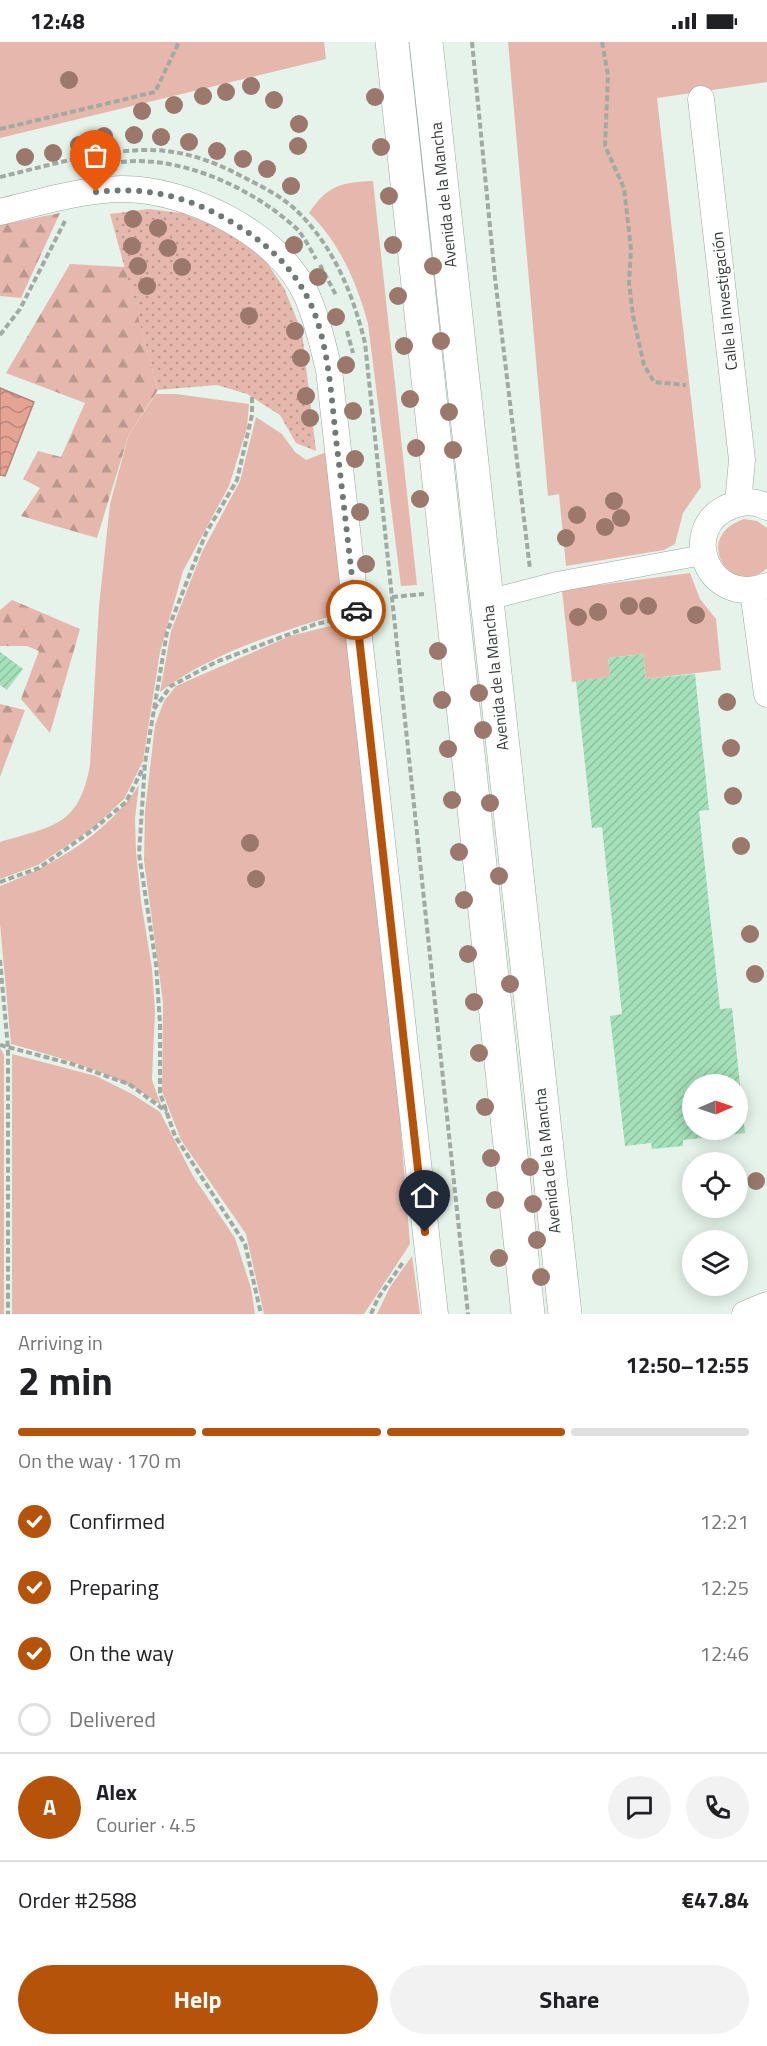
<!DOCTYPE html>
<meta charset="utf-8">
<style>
:root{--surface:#fff;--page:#f2f2f2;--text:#202124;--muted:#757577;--line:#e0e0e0;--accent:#b45309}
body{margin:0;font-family:"Titillium Web",sans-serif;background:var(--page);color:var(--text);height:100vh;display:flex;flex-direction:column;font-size:22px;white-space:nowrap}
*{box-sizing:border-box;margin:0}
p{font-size:20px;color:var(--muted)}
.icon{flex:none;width:33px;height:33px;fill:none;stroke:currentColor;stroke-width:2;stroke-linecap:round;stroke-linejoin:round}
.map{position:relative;height:1272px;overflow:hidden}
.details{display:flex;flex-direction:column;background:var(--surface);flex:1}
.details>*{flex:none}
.needle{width:39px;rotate:88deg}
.tools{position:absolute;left:682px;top:1032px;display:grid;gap:12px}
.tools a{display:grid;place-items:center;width:66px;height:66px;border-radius:50%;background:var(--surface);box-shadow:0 3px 15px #0003;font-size:30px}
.pin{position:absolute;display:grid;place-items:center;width:51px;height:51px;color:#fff;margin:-62px -26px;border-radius:50% 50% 50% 0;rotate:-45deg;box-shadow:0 0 6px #0007}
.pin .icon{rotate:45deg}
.courier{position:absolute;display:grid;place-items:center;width:60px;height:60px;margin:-30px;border:4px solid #b45309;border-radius:50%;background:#fff;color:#222;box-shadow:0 2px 8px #0007}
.summary em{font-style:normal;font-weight:700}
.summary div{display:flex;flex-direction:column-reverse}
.summary{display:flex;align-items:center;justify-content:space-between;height:102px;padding:0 18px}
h1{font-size:39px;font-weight:700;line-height:45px}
.bar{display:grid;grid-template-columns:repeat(4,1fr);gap:9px 6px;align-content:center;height:72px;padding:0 18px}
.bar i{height:8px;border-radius:4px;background:var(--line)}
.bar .on{background:var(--accent)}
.bar p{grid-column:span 4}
.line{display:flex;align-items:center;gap:15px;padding:0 18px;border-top:2px solid var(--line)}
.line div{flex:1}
.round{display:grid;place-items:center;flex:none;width:63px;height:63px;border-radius:32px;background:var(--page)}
ol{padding:0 18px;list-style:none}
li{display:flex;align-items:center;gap:18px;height:66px}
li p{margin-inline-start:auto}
li .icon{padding:6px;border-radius:50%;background:var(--accent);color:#fff;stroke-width:4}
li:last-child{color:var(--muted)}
li i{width:33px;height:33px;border:3px solid var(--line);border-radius:50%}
.action{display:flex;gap:12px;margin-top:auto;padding:12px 18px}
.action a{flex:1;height:69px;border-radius:36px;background:var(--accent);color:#fff;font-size:24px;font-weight:700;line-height:69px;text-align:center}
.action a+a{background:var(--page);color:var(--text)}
.status{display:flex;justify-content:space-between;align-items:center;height:42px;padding:0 30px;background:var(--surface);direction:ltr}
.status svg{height:16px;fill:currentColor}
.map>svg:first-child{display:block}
.green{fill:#e6b8ad}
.forest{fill:url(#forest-firs)}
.park{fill:url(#park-dots)}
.water{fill:url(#water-waves);stroke:#b08378;stroke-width:1.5}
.building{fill:url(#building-hatch);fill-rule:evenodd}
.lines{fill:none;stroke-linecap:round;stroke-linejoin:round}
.pedestrian-casing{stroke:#9aa79e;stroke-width:21}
.minor-casing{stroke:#9aa79e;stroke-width:27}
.primary-casing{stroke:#9aa79e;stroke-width:34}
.path{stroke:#a0aaa3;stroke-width:4;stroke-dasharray:6 3;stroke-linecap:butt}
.pedestrian{stroke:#fff;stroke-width:20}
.minor{stroke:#fff;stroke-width:26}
.primary{stroke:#fff;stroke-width:33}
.tree{fill:#9c786c}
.done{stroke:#717974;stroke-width:6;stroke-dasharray:0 10.8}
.route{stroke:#b45309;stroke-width:8}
.labels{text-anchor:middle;stroke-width:6;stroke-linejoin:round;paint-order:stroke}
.street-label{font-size:16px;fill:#333835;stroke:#fff}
</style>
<div class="status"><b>12:48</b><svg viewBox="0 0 49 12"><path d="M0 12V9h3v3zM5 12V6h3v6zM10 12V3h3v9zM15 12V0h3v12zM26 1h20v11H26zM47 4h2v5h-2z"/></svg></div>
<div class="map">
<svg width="767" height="1272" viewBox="0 0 767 1272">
<defs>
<pattern id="forest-firs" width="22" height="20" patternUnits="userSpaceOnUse" patternTransform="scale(1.5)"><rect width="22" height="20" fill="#e6b8ad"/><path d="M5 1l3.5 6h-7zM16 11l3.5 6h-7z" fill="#bb978e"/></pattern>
<pattern id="park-dots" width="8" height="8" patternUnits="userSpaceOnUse" patternTransform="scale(1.5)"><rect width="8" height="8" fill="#e6b8ad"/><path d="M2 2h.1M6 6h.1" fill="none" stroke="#bb978e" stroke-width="1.8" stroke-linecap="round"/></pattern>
<pattern id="water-waves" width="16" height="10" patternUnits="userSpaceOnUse" patternTransform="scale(1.5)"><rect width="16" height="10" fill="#e5a394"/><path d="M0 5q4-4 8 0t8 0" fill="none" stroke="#ba867a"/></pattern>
<pattern id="building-hatch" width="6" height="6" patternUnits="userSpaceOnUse" patternTransform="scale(1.5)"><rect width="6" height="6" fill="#a4e0ba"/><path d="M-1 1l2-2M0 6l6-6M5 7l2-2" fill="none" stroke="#8ec1a0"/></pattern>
</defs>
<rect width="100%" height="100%" fill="#e5f3ea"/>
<path class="green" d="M0,0h324l2,17 -326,79z
M508,0h259v40l-110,16 44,389 -18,26 -8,31 -11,6 -98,16 -7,-72 -11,2z
M373,139l44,404 -16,1 -33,-262c-11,-41 -28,-81 -59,-111 18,-27 32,-31 64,-32z
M156,352h20l73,10 -2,24 -18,58 -46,85 -23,81 -17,109 -19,38 -31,29 -55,37 -38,14v-37c52,-16 79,-15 90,-77l9,-159 11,-102 19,-70z
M256,375l26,17 13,18 11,8 23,-9 16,161c-65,20 -130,39 -185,80l11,-61 31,-79 38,-71z
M744,477l13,2 10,7v40c-33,33 -78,-30 -23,-49z
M690,531l10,26 16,20 5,51 -75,9 -3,-25 -35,4 2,19 -38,5 -10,-92z
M346,580l50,449 14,173 -46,70h-100l-18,-80 -65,-94 -19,-49 1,-89 -19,-141 1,-50 10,-86 9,-24 12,-15 114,-50z
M139,743l-4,33 1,34 5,49 11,68 3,41 -3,70 9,25c-44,-32 -97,-46 -150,-61l-11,-120v-38c54,-21 106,-51 139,-101z
M0,1006l4,7v259h-4z
M12,1012l84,22 36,18 28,18 33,64 42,62 16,50 4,26h-243z
M412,1214l8,58h-43l13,-27z"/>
<path class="forest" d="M60,171l-39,85 -21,-2v-71z
M70,222l55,3 33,123 -29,44 -32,104 -76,-22 19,-28 -17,-9 15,-28 23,6 24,-54 -79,-30z
M12,558l68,29 -30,104 -29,-34 18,-48 -12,-5h-27v-36z
M0,662l25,6 -25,67z"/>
<path class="park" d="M149,167l33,4 38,15 41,26 23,34 18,44 14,119 -20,-8 -16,-28 -33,-21 -30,-9 -59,5 -48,-176z"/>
<path class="water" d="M0,346l34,14 -29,74 -5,-1z"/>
<path class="building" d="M0,610l23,17 -16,21 -7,-5z
M643,612l3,25 49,-5 14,136 -10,1 21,198 12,-1 13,125 -62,7v6l-31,3 -1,-6 -26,3 -15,-130 12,-2 -20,-187 -10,1 -16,-147 34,-4 -2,-19zM693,1042h45v46h-45z"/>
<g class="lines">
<g class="pedestrian-casing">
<path id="pedestrian" d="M487,558l70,-18 146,-27"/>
</g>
<g class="minor-casing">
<path id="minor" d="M701,57l41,361 -4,43
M0,170c40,-10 80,-22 121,-23 65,-1 158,44 186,107 10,23 16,49 22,74l106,944
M767,465c-11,-6 -24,-6 -36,-1 -54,20 -24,103 36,80
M753,549l14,103
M745,1272l22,-9"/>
</g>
<g class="primary-casing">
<path id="primary" d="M392,0l136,1272
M426,0l139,1272"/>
</g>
<path class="path" d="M472,0l23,236 35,291
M602,0l6,33 -3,71 19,42 7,61 -2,33 4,34 11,49 10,17 32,3
M0,87l155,-37 24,-50
M121,120c60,-7 131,26 175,66 8,8 14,21 20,31
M0,135c47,-11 95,-26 143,-27 36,-1 69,10 100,27 18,9 40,20 54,34 37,36 56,83 68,132l103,971
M320,223l16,30
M347,289l6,22
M0,293l20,-26 45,-88
M252,355v18l-15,65 -31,53 -39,99 -22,131 -6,91 17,110 4,60v69l15,43 70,108 16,70
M392,555l32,-3
M154,667l17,-23 45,-24 100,-38 19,-4
M0,840l39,-14 51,-36 36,-30 18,-36
M0,918l8,88v266
M0,1003l72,19 57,20 38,28
M371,1272l7,-16 26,-37"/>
<use href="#pedestrian" class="pedestrian"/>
<use href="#minor" class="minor"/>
<use href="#primary" class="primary"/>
</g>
<g class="tree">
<circle cx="69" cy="38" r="9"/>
<circle cx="251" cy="44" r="9"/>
<circle cx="226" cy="50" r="9"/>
<circle cx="203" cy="54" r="9"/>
<circle cx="375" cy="55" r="9"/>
<circle cx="274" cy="58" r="9"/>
<circle cx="174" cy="63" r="9"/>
<circle cx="142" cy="69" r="9"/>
<circle cx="299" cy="82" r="9"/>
<circle cx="134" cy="93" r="9"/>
<circle cx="104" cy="94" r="9"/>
<circle cx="161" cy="95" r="9"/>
<circle cx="189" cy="100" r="9"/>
<circle cx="79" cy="103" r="9"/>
<circle cx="298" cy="104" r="9"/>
<circle cx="381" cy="105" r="9"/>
<circle cx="217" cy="109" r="9"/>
<circle cx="53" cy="111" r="9"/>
<circle cx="25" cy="115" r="9"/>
<circle cx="243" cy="117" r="9"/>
<circle cx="267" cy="127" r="9"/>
<circle cx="291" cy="144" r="9"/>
<circle cx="389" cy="154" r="9"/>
<circle cx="133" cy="177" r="9"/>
<circle cx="158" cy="186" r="9"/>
<circle cx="294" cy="203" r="9"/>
<circle cx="393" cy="203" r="9"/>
<circle cx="132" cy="204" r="9"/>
<circle cx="168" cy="206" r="9"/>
<circle cx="138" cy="224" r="9"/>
<circle cx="433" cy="224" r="9"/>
<circle cx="182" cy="225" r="9"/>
<circle cx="318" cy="235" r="9"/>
<circle cx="147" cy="244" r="9"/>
<circle cx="398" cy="254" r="9"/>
<circle cx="249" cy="274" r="9"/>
<circle cx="336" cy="275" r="9"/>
<circle cx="295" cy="289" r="9"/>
<circle cx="441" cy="299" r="9"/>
<circle cx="404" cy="304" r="9"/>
<circle cx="301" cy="316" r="9"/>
<circle cx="346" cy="323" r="9"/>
<circle cx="306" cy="354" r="9"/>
<circle cx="410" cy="357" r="9"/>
<circle cx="353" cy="369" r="9"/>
<circle cx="449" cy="370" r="9"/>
<circle cx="310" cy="376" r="9"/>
<circle cx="416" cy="406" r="9"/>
<circle cx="453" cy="408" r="9"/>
<circle cx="355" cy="417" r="9"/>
<circle cx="420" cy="457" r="9"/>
<circle cx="614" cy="459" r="9"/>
<circle cx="360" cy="470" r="9"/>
<circle cx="577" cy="473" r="9"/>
<circle cx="621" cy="476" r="9"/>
<circle cx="605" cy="485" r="9"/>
<circle cx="566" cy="496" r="9"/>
<circle cx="366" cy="522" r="9"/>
<circle cx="629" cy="564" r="9"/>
<circle cx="648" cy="564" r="9"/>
<circle cx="598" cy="570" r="9"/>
<circle cx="696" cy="573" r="9"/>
<circle cx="578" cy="575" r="9"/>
<circle cx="438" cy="609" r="9"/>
<circle cx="479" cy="651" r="9"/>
<circle cx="442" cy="658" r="9"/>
<circle cx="727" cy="660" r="9"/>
<circle cx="483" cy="688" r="9"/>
<circle cx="731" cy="706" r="9"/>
<circle cx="448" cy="707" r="9"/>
<circle cx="733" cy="754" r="9"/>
<circle cx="452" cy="758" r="9"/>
<circle cx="490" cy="761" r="9"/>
<circle cx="250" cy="801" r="9"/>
<circle cx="741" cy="804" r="9"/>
<circle cx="459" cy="810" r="9"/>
<circle cx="499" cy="834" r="9"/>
<circle cx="256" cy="837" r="9"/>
<circle cx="464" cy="858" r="9"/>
<circle cx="750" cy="892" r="9"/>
<circle cx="468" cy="912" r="9"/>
<circle cx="755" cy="932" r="9"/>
<circle cx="510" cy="942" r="9"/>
<circle cx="474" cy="960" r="9"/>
<circle cx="479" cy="1011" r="9"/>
<circle cx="485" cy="1065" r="9"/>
<circle cx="491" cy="1116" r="9"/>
<circle cx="530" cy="1125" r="9"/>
<circle cx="756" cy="1139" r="9"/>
<circle cx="495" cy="1158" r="9"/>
<circle cx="533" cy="1162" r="9"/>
<circle cx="537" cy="1198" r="9"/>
<circle cx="499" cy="1216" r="9"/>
<circle cx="541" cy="1235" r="9"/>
</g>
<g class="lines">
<path class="done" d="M96,150c45,-5 83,2 123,23 35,19 66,42 86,78 23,39 26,101 31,146 7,57 13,114 20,171"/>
<path class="route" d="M356,568l69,622"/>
</g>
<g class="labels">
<g class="street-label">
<text transform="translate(443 153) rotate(-96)" y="6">Avenida de la Mancha</text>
<text transform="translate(724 259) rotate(-96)" y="6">Calle la Investigación</text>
<text transform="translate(495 636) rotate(-96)" y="6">Avenida de la Mancha</text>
<text transform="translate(547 1119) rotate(-96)" y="6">Avenida de la Mancha</text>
</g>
</g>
</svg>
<div class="tools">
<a><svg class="needle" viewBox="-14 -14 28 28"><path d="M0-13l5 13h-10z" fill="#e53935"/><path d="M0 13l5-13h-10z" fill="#757577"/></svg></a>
<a><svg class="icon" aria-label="locate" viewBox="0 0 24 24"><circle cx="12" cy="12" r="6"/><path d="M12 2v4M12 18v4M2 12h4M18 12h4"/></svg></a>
<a><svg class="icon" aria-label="layers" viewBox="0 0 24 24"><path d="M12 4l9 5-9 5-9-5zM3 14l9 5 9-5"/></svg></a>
</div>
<div class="pin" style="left:96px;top:150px;background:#ea580c"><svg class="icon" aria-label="bag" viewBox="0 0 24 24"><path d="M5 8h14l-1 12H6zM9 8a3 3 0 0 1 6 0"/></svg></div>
<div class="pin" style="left:425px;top:1190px;background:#1f2937"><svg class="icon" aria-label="home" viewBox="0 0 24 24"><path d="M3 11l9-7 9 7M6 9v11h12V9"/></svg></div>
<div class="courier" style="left:356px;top:568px"><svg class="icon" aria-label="car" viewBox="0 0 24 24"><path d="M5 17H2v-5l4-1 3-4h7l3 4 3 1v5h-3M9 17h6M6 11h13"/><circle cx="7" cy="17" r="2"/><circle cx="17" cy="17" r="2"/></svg></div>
</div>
<section class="details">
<div class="summary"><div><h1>2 min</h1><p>Arriving in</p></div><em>12:50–12:55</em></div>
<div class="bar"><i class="on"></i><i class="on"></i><i class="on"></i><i></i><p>On the way · 170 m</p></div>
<ol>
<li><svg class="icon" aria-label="check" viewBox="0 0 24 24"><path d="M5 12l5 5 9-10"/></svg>Confirmed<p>12:21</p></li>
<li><svg class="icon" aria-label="check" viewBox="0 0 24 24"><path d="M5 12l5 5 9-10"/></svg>Preparing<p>12:25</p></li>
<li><svg class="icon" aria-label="check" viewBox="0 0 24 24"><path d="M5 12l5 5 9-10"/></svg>On the way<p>12:46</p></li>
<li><i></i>Delivered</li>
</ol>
<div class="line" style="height:108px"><b class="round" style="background:var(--accent);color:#fff">A</b><div><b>Alex</b><p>Courier · 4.5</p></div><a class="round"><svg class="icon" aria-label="chat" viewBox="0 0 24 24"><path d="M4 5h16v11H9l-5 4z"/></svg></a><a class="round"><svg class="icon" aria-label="phone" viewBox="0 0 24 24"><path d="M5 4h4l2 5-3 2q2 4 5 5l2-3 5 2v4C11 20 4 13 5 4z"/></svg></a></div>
<div class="line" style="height:78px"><div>Order #2588</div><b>€47.84</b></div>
<div class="action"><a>Help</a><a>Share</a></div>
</section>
